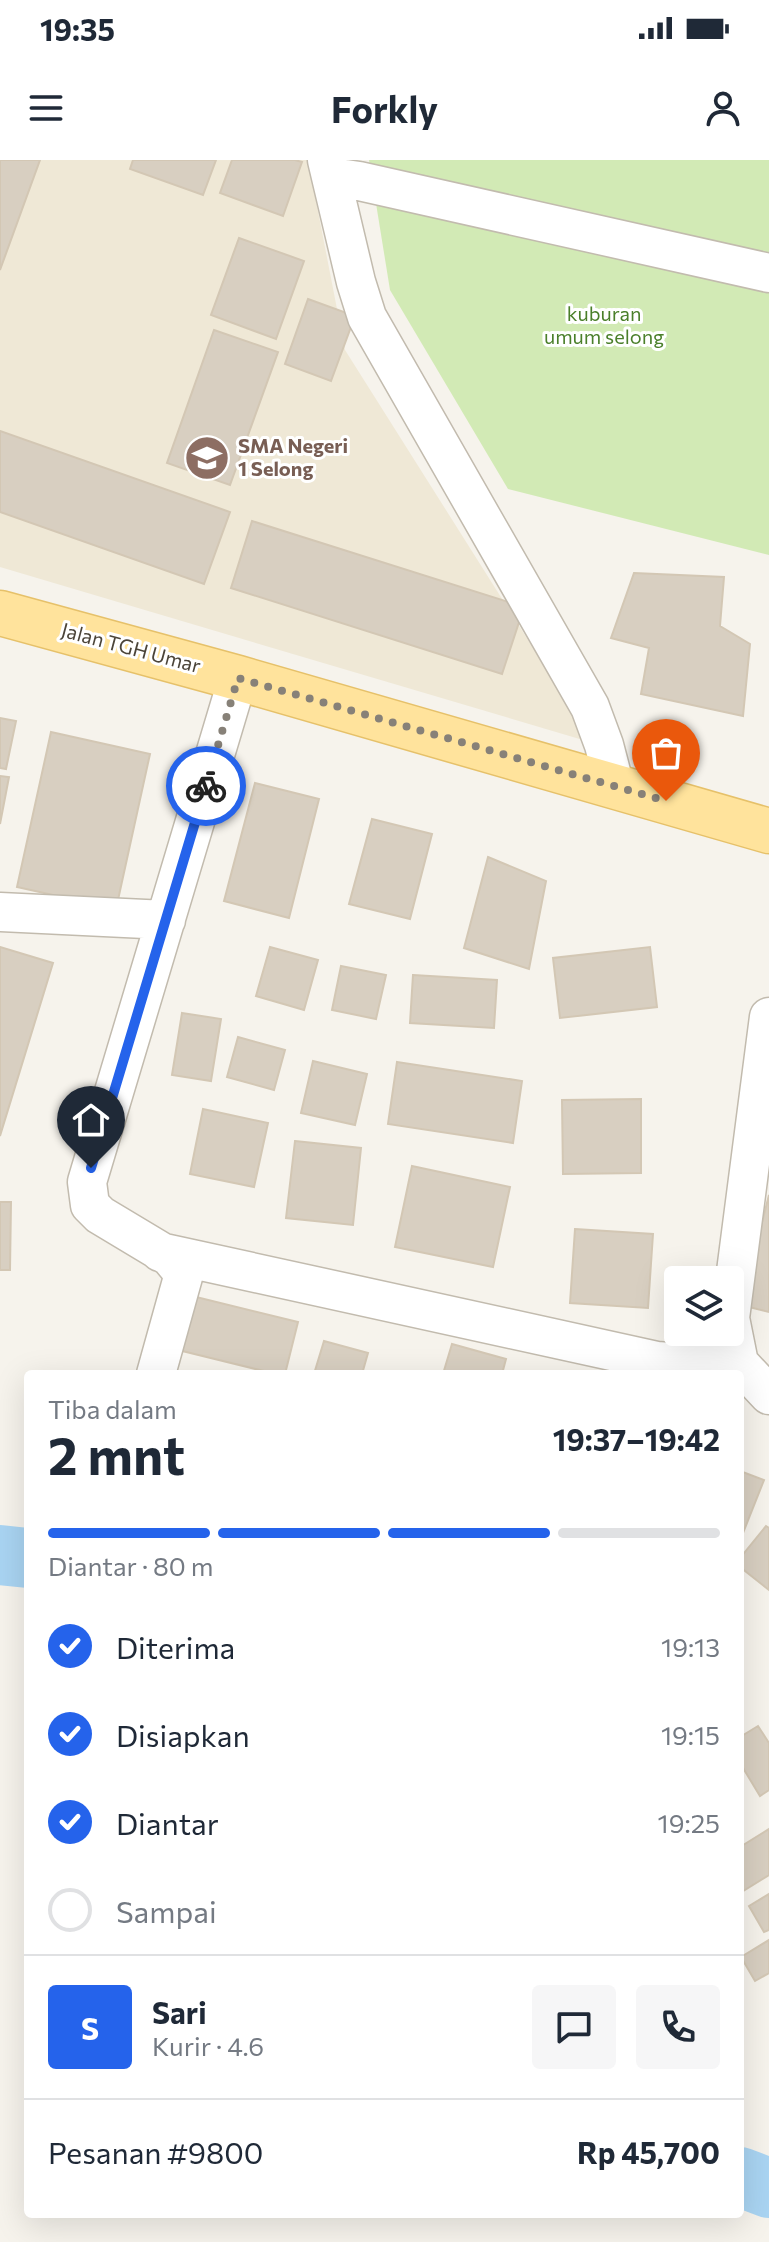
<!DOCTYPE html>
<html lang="id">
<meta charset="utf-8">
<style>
:root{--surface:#fff;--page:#f6f6f7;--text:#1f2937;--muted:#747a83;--line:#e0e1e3;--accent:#2563eb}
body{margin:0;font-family:Commissioner,sans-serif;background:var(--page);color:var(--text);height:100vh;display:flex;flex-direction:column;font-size:30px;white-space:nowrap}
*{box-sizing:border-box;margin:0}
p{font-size:26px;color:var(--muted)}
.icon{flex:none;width:44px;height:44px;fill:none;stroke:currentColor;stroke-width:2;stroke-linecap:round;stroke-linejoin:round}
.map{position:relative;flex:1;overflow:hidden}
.panel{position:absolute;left:24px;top:1210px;width:720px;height:848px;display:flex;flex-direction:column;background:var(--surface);border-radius:8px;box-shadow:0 8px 32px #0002}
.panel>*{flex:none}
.tools{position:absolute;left:664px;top:1106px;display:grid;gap:16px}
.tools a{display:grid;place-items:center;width:80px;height:80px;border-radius:8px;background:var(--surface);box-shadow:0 8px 32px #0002;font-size:40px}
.pin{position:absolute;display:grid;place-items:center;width:68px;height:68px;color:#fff;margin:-82px -34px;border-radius:50% 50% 50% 0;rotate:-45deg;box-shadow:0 0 8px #0007}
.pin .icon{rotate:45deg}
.courier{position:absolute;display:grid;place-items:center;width:80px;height:80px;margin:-40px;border:6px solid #2563eb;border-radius:50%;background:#fff;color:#222;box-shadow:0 2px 10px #0007}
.head em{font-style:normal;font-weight:700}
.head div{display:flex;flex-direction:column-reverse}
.head{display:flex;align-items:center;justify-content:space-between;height:136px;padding:0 24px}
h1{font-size:52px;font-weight:700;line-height:60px}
.bar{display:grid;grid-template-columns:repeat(4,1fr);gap:12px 8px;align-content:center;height:96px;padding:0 24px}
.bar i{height:10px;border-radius:6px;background:var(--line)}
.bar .active{background:var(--accent)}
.bar p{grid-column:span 4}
.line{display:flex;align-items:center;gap:20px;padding:0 24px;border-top:2px solid var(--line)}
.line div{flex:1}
.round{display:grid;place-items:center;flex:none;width:84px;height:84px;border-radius:8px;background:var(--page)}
ol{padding:0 24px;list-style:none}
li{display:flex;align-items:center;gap:24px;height:88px}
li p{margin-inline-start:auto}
li .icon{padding:8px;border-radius:50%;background:var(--accent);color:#fff;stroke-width:4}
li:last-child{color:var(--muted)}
li i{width:44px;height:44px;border:4px solid var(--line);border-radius:50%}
.status{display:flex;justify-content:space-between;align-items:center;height:56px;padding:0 40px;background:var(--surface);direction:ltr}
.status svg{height:22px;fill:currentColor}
header{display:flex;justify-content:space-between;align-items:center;height:104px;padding:0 24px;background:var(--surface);font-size:36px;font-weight:700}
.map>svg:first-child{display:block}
.education{fill:#efe8d6}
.green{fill:#d2eab5}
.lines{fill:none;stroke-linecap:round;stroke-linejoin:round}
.river{stroke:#a9d4f2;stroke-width:60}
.building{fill:#d8cfc1;stroke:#d3c7b4;stroke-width:2}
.minor-casing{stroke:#c2bbae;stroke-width:41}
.major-casing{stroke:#e6c16a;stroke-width:47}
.minor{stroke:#fff;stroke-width:38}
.major{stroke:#ffe39c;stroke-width:44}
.done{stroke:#878178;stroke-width:8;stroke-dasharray:0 14.4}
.route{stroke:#2563eb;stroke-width:10}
.labels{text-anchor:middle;stroke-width:6;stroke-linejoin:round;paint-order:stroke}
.park-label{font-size:20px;fill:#4a7f2a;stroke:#fff}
.education-label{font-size:20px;font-weight:bold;fill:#785e54;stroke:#fff;text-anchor:start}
.street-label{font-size:20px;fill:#4b4439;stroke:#fff}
</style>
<div class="status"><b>19:35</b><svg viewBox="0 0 49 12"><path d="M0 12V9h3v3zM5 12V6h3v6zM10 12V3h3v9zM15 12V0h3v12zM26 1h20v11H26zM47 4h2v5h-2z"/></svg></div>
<header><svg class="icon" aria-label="menu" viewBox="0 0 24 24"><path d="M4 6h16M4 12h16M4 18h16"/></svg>Forkly<svg class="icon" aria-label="person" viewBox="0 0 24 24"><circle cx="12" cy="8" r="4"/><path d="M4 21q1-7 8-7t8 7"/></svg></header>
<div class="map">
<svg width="769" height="2082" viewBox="0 0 769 2082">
<rect width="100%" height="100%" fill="#f6f3ec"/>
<path class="education" d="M0,0h308l37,190 248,393 -593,-176z"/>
<path class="green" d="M369,0h400v395l-261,-66 -118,-199z"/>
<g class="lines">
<path class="river" d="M0,1395l28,3
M740,2017l29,11"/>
</g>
<path class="building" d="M0,0h40l-40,110z
M133,0h83l-13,35 -73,-26z
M232,0h63l7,2 -19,54 -63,-23z
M239,78l65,23 -28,78 -65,-24z
M308,139l47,17 -24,65 -46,-17z
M214,170l64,22 -48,133 -63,-22z
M0,271l230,81 -26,72 -204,-72z
M252,361l272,86 -22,67 -271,-86z
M634,413l90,4 -4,49 30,18 -7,72 -102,-22 8,-46 -38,-10z
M0,558l16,3 -10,48 -6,-1z
M51,572l99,22 -34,155 -99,-22z
M0,616l9,1 -9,47z
M255,623l64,16 -30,119 -65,-17z
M372,659l60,15 -22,85 -61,-15z
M488,697l58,24 -17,88 -65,-21z
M0,787l53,16 -53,173z
M270,787l48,13 -14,50 -48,-14z
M650,787l7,60 -97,11 -7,-60z
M341,806l45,9 -10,44 -44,-9z
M413,815l84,5 -3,48 -84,-5z
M182,853l39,6 -10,62 -39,-6z
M238,877l47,13 -11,40 -47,-13z
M313,901l54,13 -12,51 -54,-12z
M397,902l125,19 -9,62 -125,-19z
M641,939v74l-78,1 -1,-74z
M203,949l65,14 -14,64 -64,-13z
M295,981l66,7 -8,77 -67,-7z
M412,1006l98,21 -17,80 -98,-20z
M769,1035v117l-28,-7z
M0,1042h11l-1,68h-10z
M575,1069l78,5 -5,74 -78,-5z
M188,1135l110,27 -13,52h-9l-102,-25z
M324,1181l44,12 -6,21h-48z
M452,1184l54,15 -4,15h-59z
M740,1311l24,9 -21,53 -3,-1z
M766,1366l3,2v62l-29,-23v-9z
M758,1566l11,17v47l-9,6 -20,-33v-26z
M769,1669v46l-29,18v-46z
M769,1734v36l-5,2 -15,-26z
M769,1780v33l-14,8 -14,-24z"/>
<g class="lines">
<g class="minor-casing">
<path id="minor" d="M327,0l29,122 11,35 223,390 14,38 11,42
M331,17l28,4 410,92
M0,752l166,8
M160,1092l497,109 35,3 47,-1
M739,1203l-9,-45 39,-301
M739,1203l30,32
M156,1214l27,-97 -4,-9 -9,-11 -70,-42 -10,-10 -3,-23 151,-504"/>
</g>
<g class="major-casing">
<path id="major" d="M0,453l238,65 531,153"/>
</g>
<use href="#minor" class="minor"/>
<use href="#major" class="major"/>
</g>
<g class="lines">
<path class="done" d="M206,626l32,-108 428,123"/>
<path class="route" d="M91,1008l115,-382"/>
</g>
<defs>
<g id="school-disc" transform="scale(2.3)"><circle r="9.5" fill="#8d6e63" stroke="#fff"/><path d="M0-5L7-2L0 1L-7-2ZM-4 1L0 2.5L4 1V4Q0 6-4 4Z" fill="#fff"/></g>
</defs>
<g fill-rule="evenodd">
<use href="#school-disc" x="207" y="298"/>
</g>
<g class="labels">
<g class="park-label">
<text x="604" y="161">kuburan<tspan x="604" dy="23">umum selong</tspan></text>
</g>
<g class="education-label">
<text x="238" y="293">SMA Negeri<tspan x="238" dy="23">1 Selong</tspan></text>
</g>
<g class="street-label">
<text transform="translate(131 488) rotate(15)" y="7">Jalan TGH Umar</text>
</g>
</g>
</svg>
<div class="tools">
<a><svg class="icon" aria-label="layers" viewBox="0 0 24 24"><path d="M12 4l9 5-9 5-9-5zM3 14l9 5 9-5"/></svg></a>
</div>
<div class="pin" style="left:666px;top:641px;background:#ea580c"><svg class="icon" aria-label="bag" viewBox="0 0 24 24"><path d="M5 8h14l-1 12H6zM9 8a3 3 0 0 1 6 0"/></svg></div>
<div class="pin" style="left:91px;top:1008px;background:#1f2937"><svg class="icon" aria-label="home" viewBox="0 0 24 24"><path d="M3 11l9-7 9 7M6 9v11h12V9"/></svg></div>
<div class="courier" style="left:206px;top:626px"><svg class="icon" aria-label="bike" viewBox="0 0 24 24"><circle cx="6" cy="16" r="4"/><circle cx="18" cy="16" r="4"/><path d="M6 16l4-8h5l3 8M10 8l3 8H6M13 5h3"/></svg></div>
<section class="panel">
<div class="head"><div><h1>2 mnt</h1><p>Tiba dalam</p></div><em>19:37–19:42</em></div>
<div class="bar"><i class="active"></i><i class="active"></i><i class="active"></i><i></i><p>Diantar · 80 m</p></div>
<ol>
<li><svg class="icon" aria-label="check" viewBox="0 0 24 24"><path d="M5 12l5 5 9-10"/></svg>Diterima<p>19:13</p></li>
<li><svg class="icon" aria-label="check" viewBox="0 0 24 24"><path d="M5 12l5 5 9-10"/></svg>Disiapkan<p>19:15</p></li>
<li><svg class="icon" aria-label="check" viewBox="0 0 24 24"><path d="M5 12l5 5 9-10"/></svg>Diantar<p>19:25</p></li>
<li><i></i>Sampai</li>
</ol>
<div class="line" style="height:144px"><b class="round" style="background:var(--accent);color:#fff">S</b><div><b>Sari</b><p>Kurir · 4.6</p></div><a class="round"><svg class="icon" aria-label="chat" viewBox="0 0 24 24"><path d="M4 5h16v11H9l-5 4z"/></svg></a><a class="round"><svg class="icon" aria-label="phone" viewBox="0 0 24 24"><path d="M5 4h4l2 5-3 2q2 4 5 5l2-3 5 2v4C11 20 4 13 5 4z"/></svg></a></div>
<div class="line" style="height:104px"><div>Pesanan #9800</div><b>Rp 45,700</b></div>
</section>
</div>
